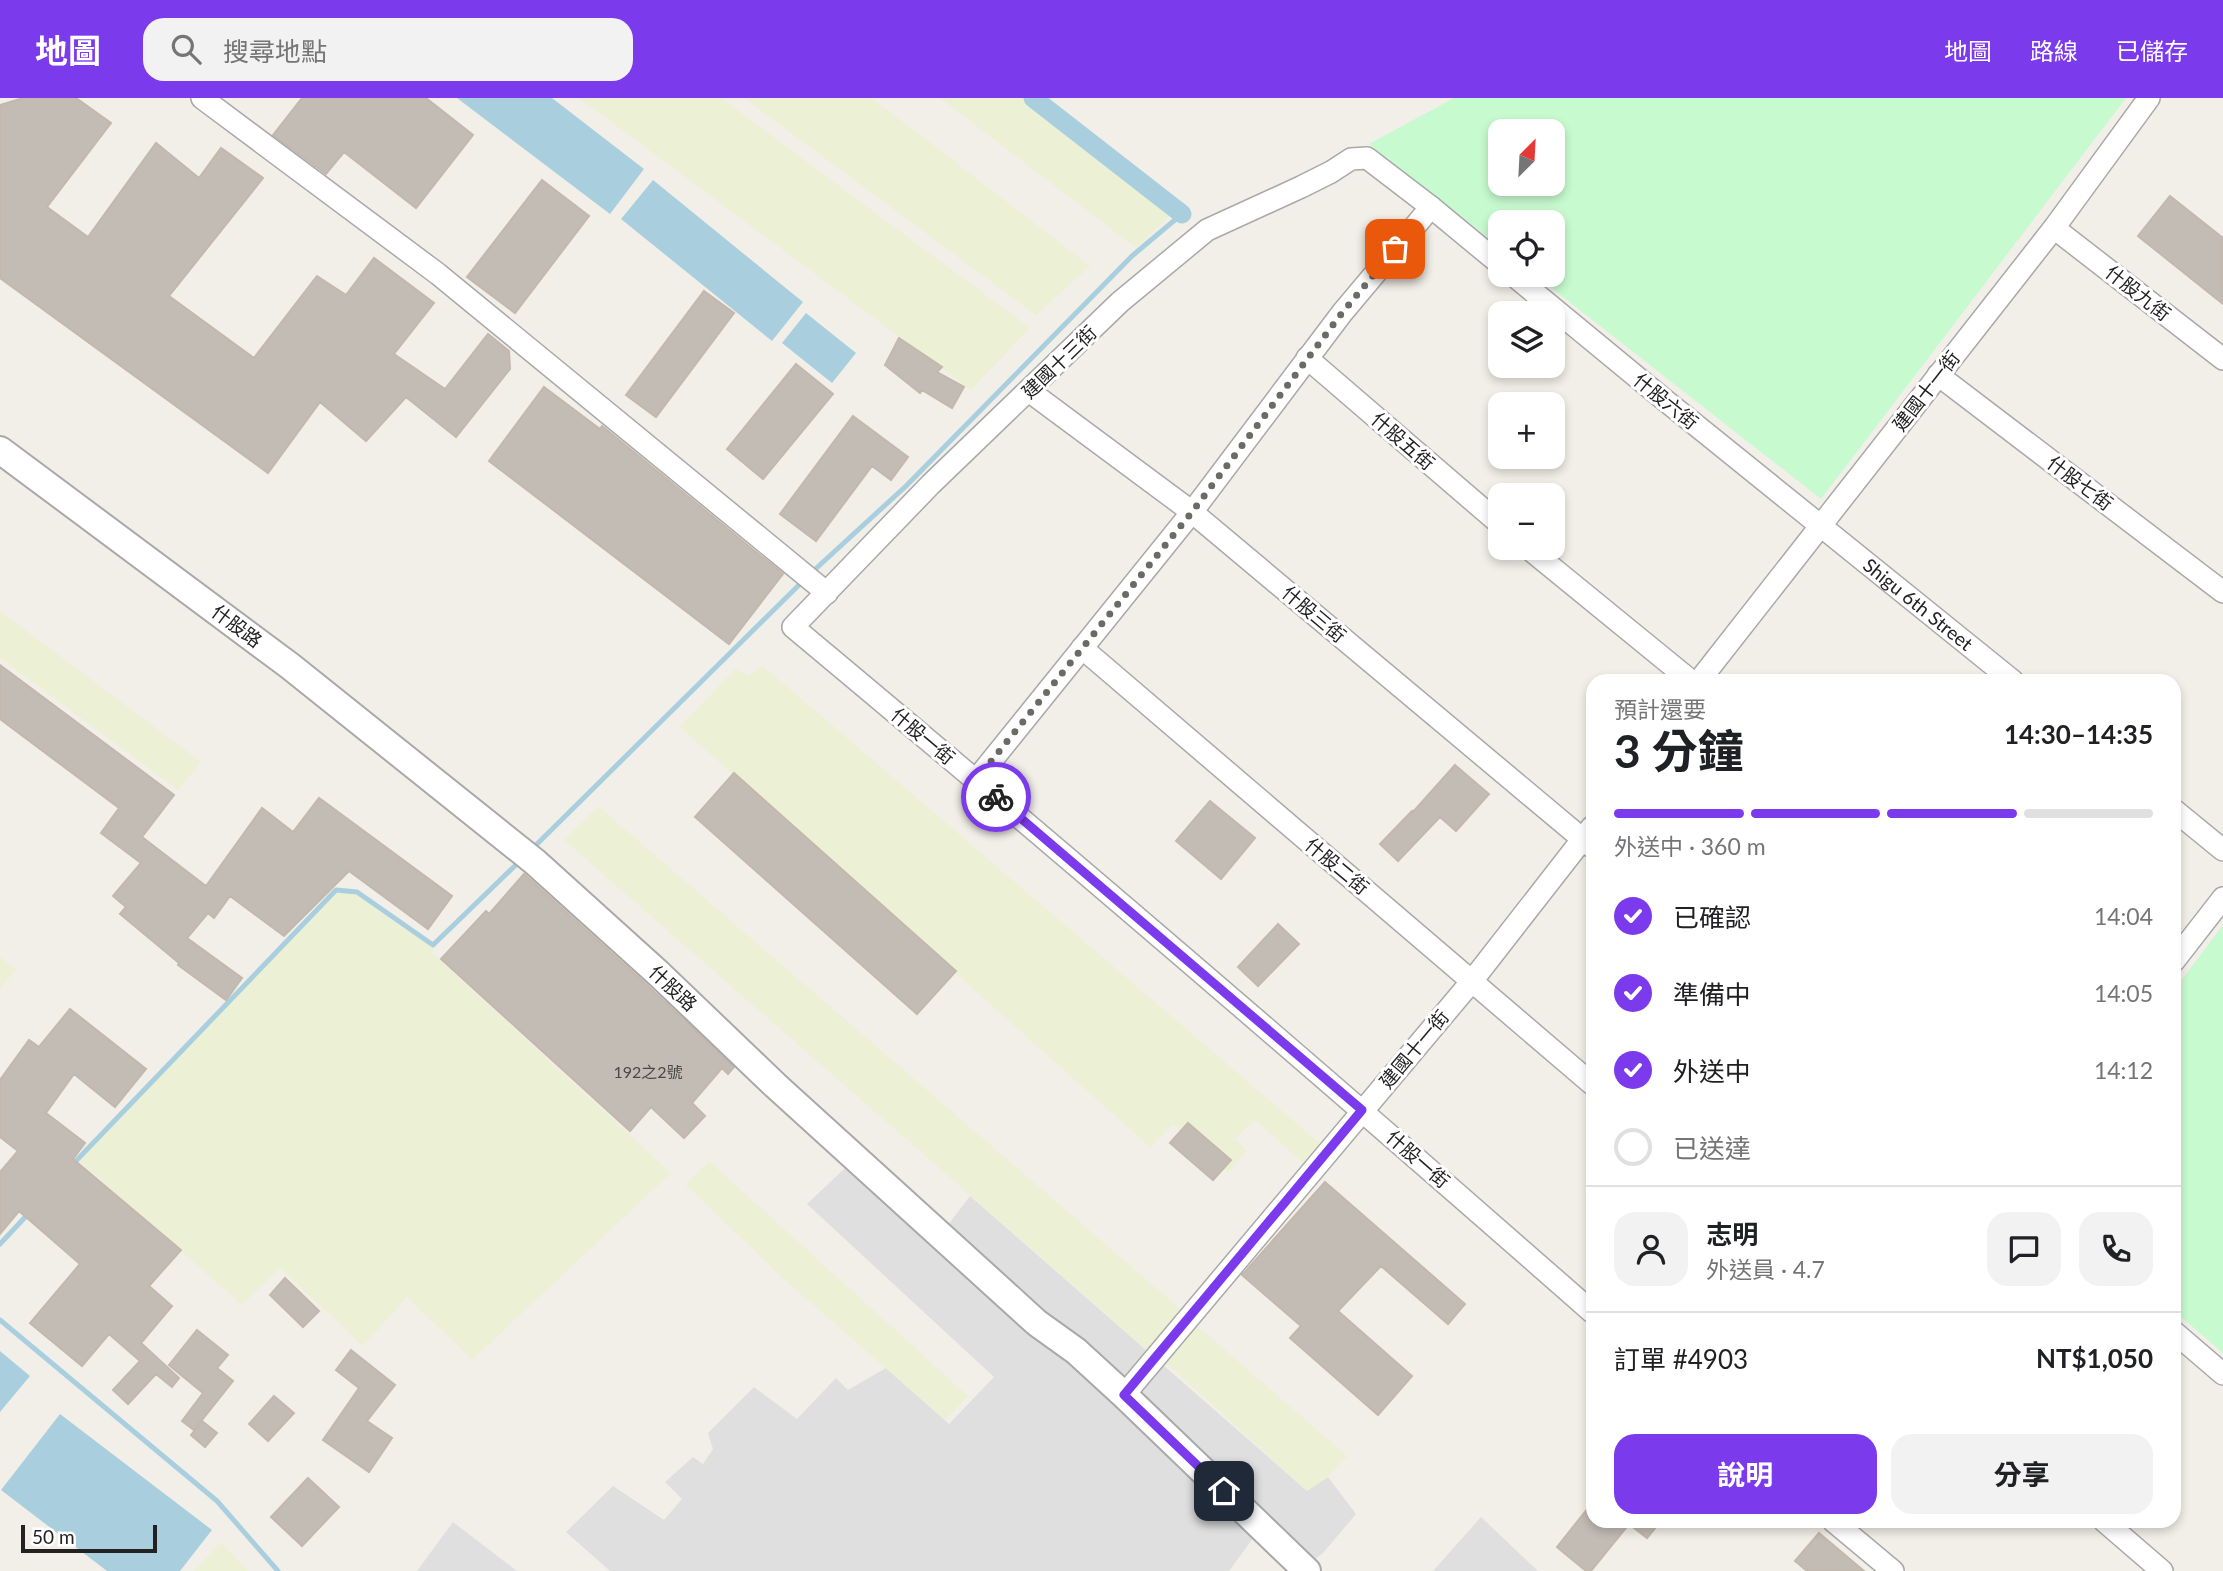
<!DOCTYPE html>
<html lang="zh-TW">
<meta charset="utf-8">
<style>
:root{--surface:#fff;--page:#f2f2f2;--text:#202124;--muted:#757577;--line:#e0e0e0;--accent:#7c3aed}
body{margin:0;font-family:Lato,"Noto Sans TC",sans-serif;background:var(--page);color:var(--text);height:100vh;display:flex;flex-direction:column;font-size:26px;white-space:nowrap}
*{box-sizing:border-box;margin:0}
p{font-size:23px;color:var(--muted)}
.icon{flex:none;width:38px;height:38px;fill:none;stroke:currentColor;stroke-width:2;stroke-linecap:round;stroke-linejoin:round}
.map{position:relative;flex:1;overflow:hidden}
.details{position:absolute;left:1586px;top:576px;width:595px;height:854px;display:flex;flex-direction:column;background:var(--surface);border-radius:21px;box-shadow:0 4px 10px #0003}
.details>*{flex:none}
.needle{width:46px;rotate:24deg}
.tools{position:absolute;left:1488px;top:21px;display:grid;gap:14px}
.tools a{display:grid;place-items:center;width:77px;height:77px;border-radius:14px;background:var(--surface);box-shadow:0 4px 10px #0003;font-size:35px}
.scale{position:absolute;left:21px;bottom:18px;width:136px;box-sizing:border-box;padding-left:7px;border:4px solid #222;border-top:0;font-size:19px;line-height:24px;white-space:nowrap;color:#222;-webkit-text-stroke:5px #fff;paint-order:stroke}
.pin{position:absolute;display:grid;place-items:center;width:60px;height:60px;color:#fff;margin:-30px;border-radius:14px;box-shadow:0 4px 10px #0006}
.courier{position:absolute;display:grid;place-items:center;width:70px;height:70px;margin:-35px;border:5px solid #7c3aed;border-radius:50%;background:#fff;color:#222;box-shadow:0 2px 9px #0007}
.headline em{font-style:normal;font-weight:700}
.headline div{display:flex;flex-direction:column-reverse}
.headline{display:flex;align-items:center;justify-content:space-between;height:119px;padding:0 28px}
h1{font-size:46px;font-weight:700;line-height:52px}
.bar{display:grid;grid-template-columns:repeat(4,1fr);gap:10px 7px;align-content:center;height:84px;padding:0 28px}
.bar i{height:9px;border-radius:5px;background:var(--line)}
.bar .selected{background:var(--accent)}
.bar p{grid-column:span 4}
.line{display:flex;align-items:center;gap:18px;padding:0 28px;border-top:2px solid var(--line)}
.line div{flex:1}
.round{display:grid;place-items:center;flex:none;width:74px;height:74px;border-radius:21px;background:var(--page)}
ol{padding:0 28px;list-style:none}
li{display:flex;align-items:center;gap:21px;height:77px}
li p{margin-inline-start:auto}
li .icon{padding:7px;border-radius:50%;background:var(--accent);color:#fff;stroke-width:4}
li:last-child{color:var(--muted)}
li i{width:38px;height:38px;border:4px solid var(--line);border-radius:50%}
.primary-button{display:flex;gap:14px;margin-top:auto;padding:14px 28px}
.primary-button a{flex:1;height:80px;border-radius:21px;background:var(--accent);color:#fff;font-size:28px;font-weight:700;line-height:80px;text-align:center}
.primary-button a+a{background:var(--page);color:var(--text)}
header{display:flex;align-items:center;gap:42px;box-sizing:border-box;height:98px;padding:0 35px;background:var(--accent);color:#fff}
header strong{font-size:33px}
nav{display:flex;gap:38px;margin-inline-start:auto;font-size:24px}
.search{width:490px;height:63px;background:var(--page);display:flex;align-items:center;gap:18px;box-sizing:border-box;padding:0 24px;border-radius:21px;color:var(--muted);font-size:26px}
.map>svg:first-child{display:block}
.residential{fill:#e0dfdf}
.farmland{fill:#ecf0d4}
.park{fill:#c7facf;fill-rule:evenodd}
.water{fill:#a9cfdf}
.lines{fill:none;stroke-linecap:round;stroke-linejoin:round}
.stream{stroke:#a9cfdf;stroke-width:5}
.canal{stroke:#a9cfdf;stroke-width:19}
.building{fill:#c3bcb5;stroke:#c4b7ab;stroke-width:2}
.minor-casing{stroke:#a9a9a9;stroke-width:24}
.tertiary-casing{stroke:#a9a9a9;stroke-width:30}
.minor{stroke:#fff;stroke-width:21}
.tertiary{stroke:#fff;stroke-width:26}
.done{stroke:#6b6a67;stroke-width:7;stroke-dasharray:0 12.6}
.route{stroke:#7c3aed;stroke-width:9}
.labels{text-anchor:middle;stroke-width:6;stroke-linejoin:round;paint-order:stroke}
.number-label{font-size:16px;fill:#4a4847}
.street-label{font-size:19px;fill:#222;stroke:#fff}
</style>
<header>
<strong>地圖</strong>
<div class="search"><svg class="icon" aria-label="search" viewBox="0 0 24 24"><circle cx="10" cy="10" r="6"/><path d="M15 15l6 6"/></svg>搜尋地點</div>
<nav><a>地圖</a><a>路線</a><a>已儲存</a></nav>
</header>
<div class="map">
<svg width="2223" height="1473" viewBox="0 0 2223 1473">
<rect width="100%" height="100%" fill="#f2efe8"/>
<path class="residential" d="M864,1052l84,75 22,-29 337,295 21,-14 28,37 -33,39 -22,17 -47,-33 -25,34h-619l-44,-39 47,-46 51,34 18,-21 -17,-17 28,-25 10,7 10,-15 -5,-16 46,-46 43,32 39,-41 12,12 38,-22 63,56 45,-47 -187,-173z
M1481,1419l57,54h-105z
M453,1424l64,49h-100z"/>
<path class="farmland" d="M579,0h142l309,230 -59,62z
M744,0h128l218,168 -54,49z
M940,0h84l148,115 -36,35z
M0,513l201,151 -23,28 -178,-132z
M763,568l562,482 -16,20 -54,-48 -20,19 12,12 -19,22 -55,-49 -23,23 -470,-420 55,-58 13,7z
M598,708l587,507 -29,33 -10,3 -582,-509z
M348,789l88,59 -4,7 239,220 -199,187 -65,-63 -44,49 -83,-78 -38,37 -164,-145 260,-270z
M0,859l16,12 -16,20z
M709,1063l259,235 -23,24 -159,-139 -100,-96z
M1194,1225l153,133 -19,21 -21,14 -144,-131z
M221,1444l27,29h-54z"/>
<path class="park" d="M1454,0h672l-305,401 -286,-224h17v-53h-52v25l-131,-103zM1500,33h52v53h-52z
M2223,827v428l-49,-42v-321z"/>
<path class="water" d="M457,0h95l92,71 -34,45z
M653,82l150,122 -31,39 -151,-122z
M806,215l50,40 -24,30 -50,-40z
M0,1253l30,25 -30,36z
M60,1316l152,116 -32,41h-73l-106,-81z"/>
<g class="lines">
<path class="stream" d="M810,476l96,-88 226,-230 50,-42
M531,752l272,-269
M73,1066l263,-274 21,2 76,53 89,-86
M0,1146l29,-31
M0,1222l217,181 61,70"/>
<path class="canal" d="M1033,0l149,116"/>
</g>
<path class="building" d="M23,0h53l35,25 -64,84 41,30 68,-94 43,35 22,-30 42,30 -94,118 85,62 63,-82 29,19 28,-37 60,45 -40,51 51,35 43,-55 21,17 1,18 -54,68 -50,-40 -40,44 -46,-39 -52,71 -268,-195v-173z
M302,0h124l47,37 -57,73 -72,-56 -18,22 -53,-39z
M542,82l47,36 -74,97 -48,-36z
M2170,98l53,42v66l-85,-68z
M704,193l30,22 -78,104 -30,-22z
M899,240l43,29 -5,5 27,15 -12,21 -30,-18 -2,3 -35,-28z
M796,266l37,30 -70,85 -36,-30z
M544,289l56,42 2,-3 181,148 -54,70 -240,-183z
M853,318l55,41 -17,23 -19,-14 -56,75 -36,-27z
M0,567l174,130 -32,42 64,49 56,-78 31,24 26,-34 133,98 -24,33 -79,-58 -65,65 -54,-40 -16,22 -6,-5 -21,25 55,40 -16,22 -48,-35 1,-2 -59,-49 6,-7 -13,-11 28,-33 -40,-30 18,-25 -119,-89z
M1455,667l34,29 -33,37 -16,-14 -42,44 -18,-17 32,-33 1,1z
M734,675l222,198 -39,43 -222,-197z
M1210,703l45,37 -34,41 -45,-38z
M524,776l124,112 86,81 -6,7 -6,-6 -30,35 13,13 -21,22 -33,-31 -21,24 -189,-172 45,-48 3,3z
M1278,826l21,20 -41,42 -20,-19z
M70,911l76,60 -31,38 -41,-33 -28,39 39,30 -12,16 108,91 -32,36 23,20 -31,37 38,35 -7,9 -16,-13 -28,30 -15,-14 27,-29 -31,-27 -27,32 -52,-43 50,-59 -61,-53 -19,23v-62l18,-21 -18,-14v-57l29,-40 10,7z
M1188,1025l43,37 -18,20 -43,-37z
M1325,1084l140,122 -17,20 -67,-58 -43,45 74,65 -34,39 -88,-77 11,-12 -59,-51z
M285,1180l34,33 -16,16 -33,-32z
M197,1232l31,25 -11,13 16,13 -39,49 -12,-9 21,-28 -34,-28z
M351,1252l44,35 -28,36 25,17 -23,34 -46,-32 36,-52 -23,-18z
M274,1298l20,17 -26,28 -19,-17z
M202,1323l15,12 -12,14 -14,-12z
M308,1380l31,29 -37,39 -31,-29z
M1592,1405v18h69l-14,17 -18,-14 -38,47h-5l-29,-24z
M1819,1435l45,38h-57l-12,-10z"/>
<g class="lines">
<g class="minor-casing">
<g id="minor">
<path d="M202,0l236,176 389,319"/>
<path d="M2054,130l169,131"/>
<path d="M1500,166l-69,-57 -64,-49 -16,1 -20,13 -30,15 -94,43 -87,72 -189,182 -138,143c270,225 536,454 799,685"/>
<path id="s1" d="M1513,177l148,122 352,284"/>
<path d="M1307,260l193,166"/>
<path d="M1938,277l285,217"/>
<path d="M1029,293l163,121 400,335"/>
<path d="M1528,450l163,133"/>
<path d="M1082,550l510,436"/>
<path d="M1699,583l355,-453 95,-130"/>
<path d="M976,682l216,-268 150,-199 89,-106"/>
<path d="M2174,712l49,40"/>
<path d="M2174,863l49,-63"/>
<path d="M2174,1234l49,42"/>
<path d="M1124,1297l348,-414 120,-154"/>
<path d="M1833,1423l60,50"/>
<path d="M2104,1423l58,50"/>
</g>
</g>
<g class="tertiary-casing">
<path id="tertiary" d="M0,352l290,216 245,196 124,112 116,111 262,238 39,28 48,44 183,176"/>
</g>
<use href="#minor" class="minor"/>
<use href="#tertiary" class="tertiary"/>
</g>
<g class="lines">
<path class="done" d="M996,699l-20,-17 216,-268 150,-199 53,-64"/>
<path class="route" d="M996,699l366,313 -238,285 100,96"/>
</g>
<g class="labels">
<g class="number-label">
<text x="648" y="980">192之2號</text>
</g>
<g class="street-label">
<text transform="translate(2138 195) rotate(38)" y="7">什股九街</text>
<text transform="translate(1059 264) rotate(-44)" y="7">建國十三街</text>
<text transform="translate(1926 293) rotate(-52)" y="7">建國十一街</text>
<text transform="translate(1666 303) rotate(39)" y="7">什股六街</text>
<text transform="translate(1403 343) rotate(41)" y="7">什股五街</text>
<text transform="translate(2080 385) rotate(37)" y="7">什股七街</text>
<text dy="7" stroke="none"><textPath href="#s1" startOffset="522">Shigu 6th Street</textPath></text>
<text transform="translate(1314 516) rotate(40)" y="7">什股三街</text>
<text transform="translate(237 528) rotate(37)" y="7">什股路</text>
<text transform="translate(923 638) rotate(40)" y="7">什股一街</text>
<text transform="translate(1337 768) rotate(40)" y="7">什股二街</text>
<text transform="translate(673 890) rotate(43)" y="7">什股路</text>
<text transform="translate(1414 951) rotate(-50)" y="7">建國十一街</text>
<text transform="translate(1418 1061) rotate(41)" y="7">什股一街</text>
</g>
</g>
</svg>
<div class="tools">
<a><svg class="needle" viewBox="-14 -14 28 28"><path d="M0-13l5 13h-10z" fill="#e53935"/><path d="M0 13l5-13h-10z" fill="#757577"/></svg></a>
<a><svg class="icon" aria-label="locate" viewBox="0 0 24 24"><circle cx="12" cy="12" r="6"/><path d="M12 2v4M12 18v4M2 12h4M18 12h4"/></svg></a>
<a><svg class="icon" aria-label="layers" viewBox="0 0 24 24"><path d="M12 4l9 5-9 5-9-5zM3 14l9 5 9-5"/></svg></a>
<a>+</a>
<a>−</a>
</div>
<div class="scale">50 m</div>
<div class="pin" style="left:1395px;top:151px;background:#ea580c"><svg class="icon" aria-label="bag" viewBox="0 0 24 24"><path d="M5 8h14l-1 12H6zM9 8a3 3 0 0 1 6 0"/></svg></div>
<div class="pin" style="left:1224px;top:1393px;background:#1f2937"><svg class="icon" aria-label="home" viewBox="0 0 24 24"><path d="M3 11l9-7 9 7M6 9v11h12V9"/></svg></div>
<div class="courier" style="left:996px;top:699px"><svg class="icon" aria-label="bike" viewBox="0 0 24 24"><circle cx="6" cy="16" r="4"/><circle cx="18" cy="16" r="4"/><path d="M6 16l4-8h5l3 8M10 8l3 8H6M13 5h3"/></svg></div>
<section class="details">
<div class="headline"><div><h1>3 分鐘</h1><p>預計還要</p></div><em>14:30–14:35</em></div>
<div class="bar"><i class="selected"></i><i class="selected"></i><i class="selected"></i><i></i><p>外送中 · 360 m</p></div>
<ol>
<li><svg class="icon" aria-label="check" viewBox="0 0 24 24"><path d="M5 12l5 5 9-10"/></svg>已確認<p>14:04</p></li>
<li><svg class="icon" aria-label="check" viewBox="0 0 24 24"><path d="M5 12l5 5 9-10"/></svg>準備中<p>14:05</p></li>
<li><svg class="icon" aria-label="check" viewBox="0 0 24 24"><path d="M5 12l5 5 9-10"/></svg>外送中<p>14:12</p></li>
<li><i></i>已送達</li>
</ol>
<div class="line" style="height:126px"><a class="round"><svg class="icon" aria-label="person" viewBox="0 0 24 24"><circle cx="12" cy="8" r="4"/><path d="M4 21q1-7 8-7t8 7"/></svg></a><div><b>志明</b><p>外送員 · 4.7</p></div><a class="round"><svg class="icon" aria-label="chat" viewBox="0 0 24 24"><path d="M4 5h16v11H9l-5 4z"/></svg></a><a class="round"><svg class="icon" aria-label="phone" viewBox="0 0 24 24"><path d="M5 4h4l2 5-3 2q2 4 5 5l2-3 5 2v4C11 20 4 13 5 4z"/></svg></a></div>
<div class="line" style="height:91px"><div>訂單 #4903</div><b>NT$1,050</b></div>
<div class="primary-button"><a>說明</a><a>分享</a></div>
</section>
</div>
